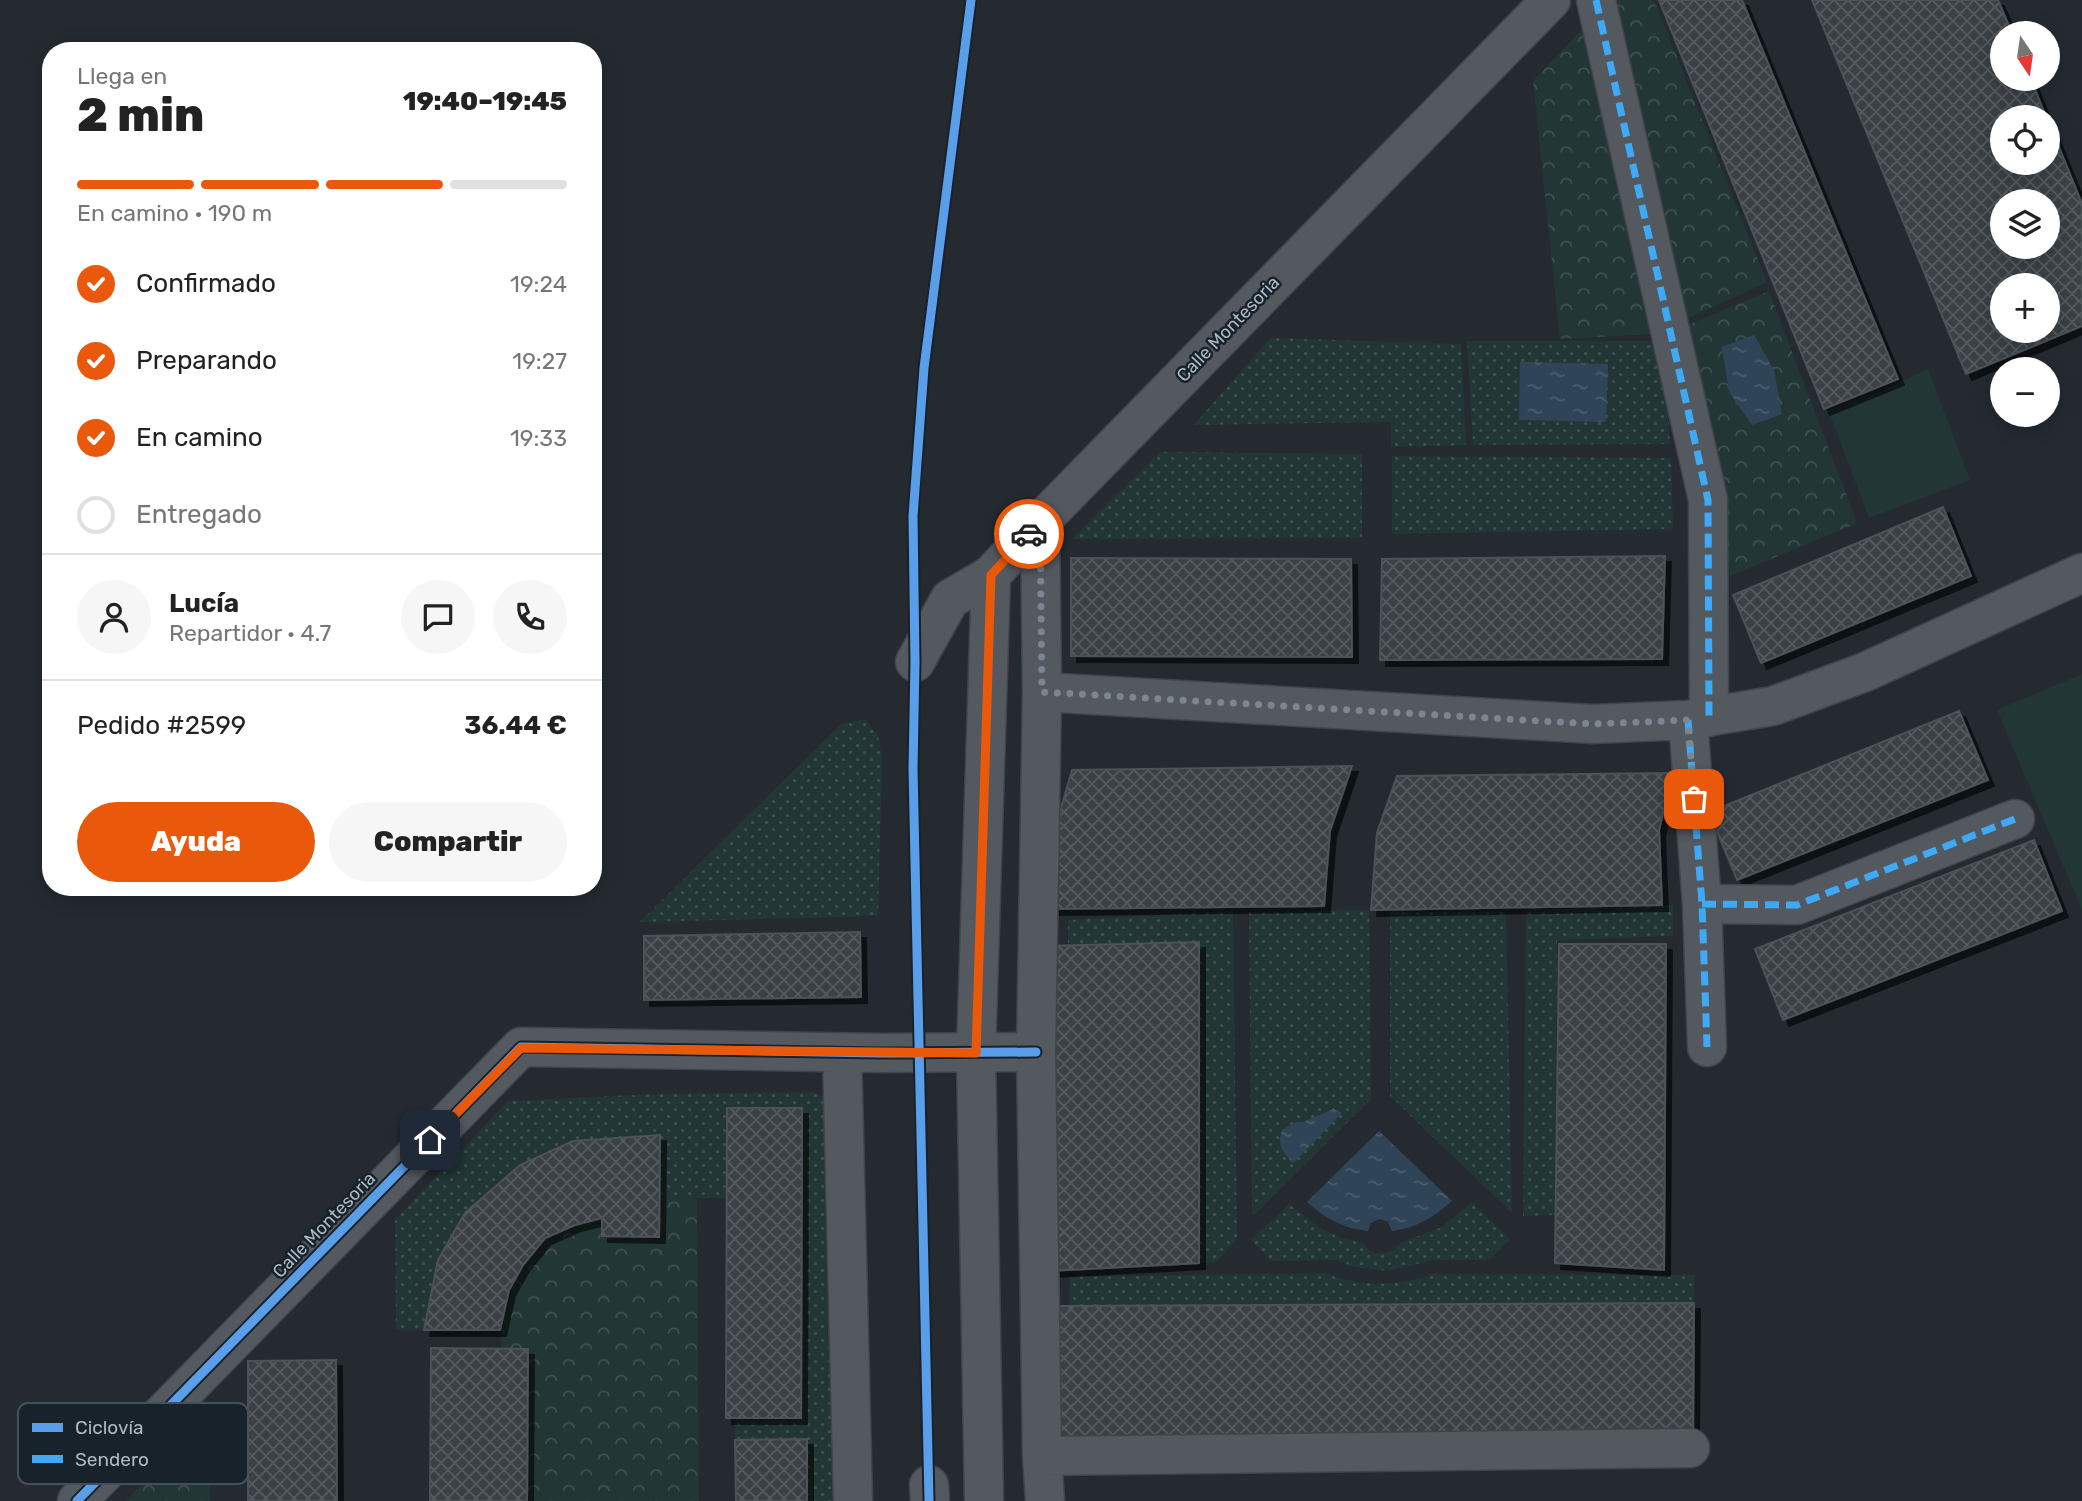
<!DOCTYPE html>
<html lang="es">
<meta charset="utf-8">
<style>
:root{--surface:#fff;--page:#f6f6f6;--text:#222;--muted:#767676;--line:#e0e0e0;--accent:#ea580c}
body{margin:0;font-family:Rubik,sans-serif;background:var(--page);color:var(--text);height:100vh;display:flex;flex-direction:column;font-size:26px;white-space:nowrap}
*{box-sizing:border-box;margin:0}
p{font-size:23px;color:var(--muted)}
.icon{flex:none;width:38px;height:38px;fill:none;stroke:currentColor;stroke-width:2;stroke-linecap:round;stroke-linejoin:round}
.map{position:relative;flex:1;overflow:hidden}
.side{position:absolute;left:42px;top:42px;width:560px;height:854px;display:flex;flex-direction:column;background:var(--surface);border-radius:28px;box-shadow:0 4px 18px #0003}
.side>*{flex:none}
.needle{width:46px;rotate:167deg}
.buttons{position:absolute;left:1990px;top:21px;display:grid;gap:14px}
.buttons a{display:grid;place-items:center;width:70px;height:70px;border-radius:50%;background:var(--surface);box-shadow:0 4px 18px #0003;font-size:35px}
.pin{position:absolute;display:grid;place-items:center;width:60px;height:60px;color:#fff;margin:-30px;border-radius:14px;box-shadow:0 4px 10px #0006}
.courier{position:absolute;display:grid;place-items:center;width:70px;height:70px;margin:-35px;border:5px solid #ea580c;border-radius:50%;background:#fff;color:#222;box-shadow:0 2px 9px #0007}
.summary em{font-style:normal;font-weight:800}
.summary div{display:flex;flex-direction:column-reverse}
.summary{display:flex;align-items:center;justify-content:space-between;height:119px;padding:0 35px}
h1{font-size:46px;font-weight:800;line-height:52px}
.bar{display:grid;grid-template-columns:repeat(4,1fr);gap:10px 7px;align-content:center;height:84px;padding:0 35px}
.bar i{height:9px;border-radius:5px;background:var(--line)}
.bar .on{background:var(--accent)}
.bar p{grid-column:span 4}
.line{display:flex;align-items:center;gap:18px;padding:0 35px;border-top:2px solid var(--line)}
.line div{flex:1}
.round{display:grid;place-items:center;flex:none;width:74px;height:74px;border-radius:37px;background:var(--page)}
ol{padding:0 35px;list-style:none}
li{display:flex;align-items:center;gap:21px;height:77px}
li p{margin-inline-start:auto}
li .icon{padding:7px;border-radius:50%;background:var(--accent);color:#fff;stroke-width:4}
li:last-child{color:var(--muted)}
li i{width:38px;height:38px;border:4px solid var(--line);border-radius:50%}
.button{display:flex;gap:14px;margin-top:auto;padding:14px 35px}
.button a{flex:1;height:80px;border-radius:42px;background:var(--accent);color:#fff;font-size:28px;font-weight:800;line-height:80px;text-align:center}
.button a+a{background:var(--page);color:var(--text)}
.map>svg:first-child{display:block}
.grass{fill:url(#grass-dots)}
.park{fill:url(#park-crowns)}
.pitch{fill:#223636}
.water{fill:url(#water-ripples)}
.building{fill:url(#building-cross-hatch);stroke:#4b5258;stroke-width:2;fill-rule:evenodd;filter:url(#shadow)}
.lines{fill:none;stroke-linecap:round;stroke-linejoin:round}
.minor-casing{stroke:#404449;stroke-width:41}
.minor{stroke:#53595f;stroke-width:38}
.quiet{stroke:#3fa9f5;stroke-width:7;stroke-dasharray:14 7;stroke-linecap:butt}
.cycleway-casing{stroke:#18222a;stroke-width:13}
.cycleway{stroke:#5a9eea;stroke-width:9}
.done{stroke:#7c8690;stroke-width:7;stroke-dasharray:0 12.6}
.route{stroke:#ea580c;stroke-width:9}
.labels{text-anchor:middle;stroke-width:5;stroke-linejoin:round;paint-order:stroke}
.street-label{font-size:18px;fill:#acb8c3;stroke:#18222a}
.key{fill:#18222a;stroke:#444f58;stroke-width:2}
.key-label{font-size:19px;fill:#acb8c3}
</style>
<div class="map">
<svg width="2082" height="1501" viewBox="0 0 2082 1501">
<defs>
<pattern id="grass-dots" width="8" height="8" patternUnits="userSpaceOnUse" patternTransform="scale(1.75)"><rect width="8" height="8" fill="#223636"/><path d="M2 2h.1M6 6h.1" fill="none" stroke="#3f5151" stroke-width="1.8" stroke-linecap="round"/></pattern>
<pattern id="park-crowns" width="20" height="18" patternUnits="userSpaceOnUse" patternTransform="scale(1.75)"><rect width="20" height="18" fill="#223636"/><path d="M2 6a3 3 0 1 1 6 0M12 15a3 3 0 1 1 6 0" fill="none" stroke="#3f5151"/></pattern>
<pattern id="water-ripples" width="26" height="14" patternUnits="userSpaceOnUse" patternTransform="scale(1.75)"><rect width="26" height="14" fill="#2f4557"/><path d="M2 4q2-2 4 0t4 0M15 11q2-2 4 0t4 0" fill="none" stroke="#4a5e6e"/></pattern>
<pattern id="building-cross-hatch" width="8" height="8" patternUnits="userSpaceOnUse" patternTransform="scale(1.75)"><rect width="8" height="8" fill="#3b4045"/><path d="M0 0l8 8M0 8l8-8" fill="none" stroke="#555a5e"/></pattern>
<filter id="shadow"><feDropShadow dx="6" dy="6" stdDeviation="0" flood-color="#0009"/></filter>
</defs>
<rect width="100%" height="100%" fill="#242a30"/>
<path class="grass" d="M1270,338l191,6 5,101 -75,2v-25l-197,3z
M1467,341h196l7,103 -197,1z
M1160,452l202,2v84l-290,1z
M1392,456l279,2 2,71 -281,5z
M865,719l13,17 4,22 -4,158 -238,6 201,-198z
M1673,905v31l-116,4 -2,275 -32,1 3,-306z
M1369,910l2,189 -119,118 -3,-305z
M1233,911l4,328 -21,23 -17,1v-320l-131,3v-26z
M1390,912h116l6,301 -122,-117z
M814,1092l16,8 14,401h-37l-72,-61v-23h66l1,-309h-74l-1,90h-68v-63l-86,6 -53,24 -55,48 -27,47 -14,70 -28,-1 -1,-109 113,-119 149,-7z
M1472,1202l38,37 -21,21h-55l-47,11 -32,-4 -19,-7 -65,1 -20,-21 38,-36 28,22 21,11 25,6 6,7 6,3h9l8,-2 10,-9 38,-14z
M1325,1273c36,14 72,14 108,1l262,1 -1,28 -625,4 1,-30z"/>
<path class="park" d="M1610,0h44l113,282 -113,52 -94,5 -27,-258z
M1769,291l88,232 -127,53 -10,-80 -42,-167z
M659,1198h38l2,303h-172l1,-151 -26,-1c-4,-35 8,-68 30,-95 4,-5 8,-13 14,-17 15,-10 38,-14 56,-19l1,18 56,1z
M209,1418l1,83h-85z"/>
<path class="pitch" d="M1928,369l42,111 -101,38 -41,-108 57,-21z
M2082,674v236l-85,-200z"/>
<path class="water" d="M1754,335l20,35 8,44 -30,11 -23,-33 -7,-45z
M1520,362l88,2 -2,58 -87,-2z
M1331,1110h6l5,3 -49,50c-10,-10 -16,-18 -11,-33l14,-8h7z
M1379,1131l73,70c-18,16 -36,27 -60,30l-4,-9 -8,-3 -9,4 -3,8c-23,-2 -44,-13 -61,-29z"/>
<path class="building" d="M1659,0h83l156,379 -74,30z
M1812,0h186l14,33h-10v46h29l15,38h-44v46h46v-43l34,84v122l-116,48zM2002,201h46v46h-46zM2002,285h46v46h-46z
M1943,507l28,69 -210,87 -28,-68z
M1665,556l-3,103 -282,1 2,-101z
M1071,558l280,1 1,98 -281,-1z
M1959,711l29,69 -251,100 -28,-68z
M1352,766l-22,65 -6,75 -274,3 3,-73 19,-66z
M1673,773l-14,57 3,75 -291,5 6,-77 20,-57z
M2034,840l28,71 -279,109 -28,-71z
M860,932l1,65 -217,3v-64z
M1199,942v321l-150,8 -3,-325z
M1559,944h107l-2,326 -109,-7z
M727,1108h75l-1,310h-75z
M660,1135l-1,102 -57,-1v-18l-27,7 -30,13 -22,27 -14,25 -9,40h-76l14,-70 27,-47 55,-48 53,-24z
M1694,1303l-1,137 -643,2 9,-136z
M431,1348l97,1 -1,152h-97z
M336,1360l1,141h-89v-140z
M807,1439v62h-71l-1,-61z"/>
<g class="lines">
<g class="minor-casing">
<path id="minor" d="M1596,0l112,500 1,217
M1040,522l2,170 -6,360 6,404 3,45
M915,662l35,-63 41,-24 49,-53 511,-522
M1042,692l551,32 95,-4 85,-14 92,-34 217,-99
M1688,720l14,184 5,143
M1702,904l95,1 218,-86
M842,1053l11,448
M1042,1456l648,-8
M929,1485l1,16
M77,1501l444,-454 360,6 155,-1
M984,1501l-8,-448 15,-478"/>
</g>
<use href="#minor" class="minor"/>
<path class="quiet" d="M1596,0l112,500 1,217
M1688,720l14,184 5,143
M1702,904l95,1 218,-86"/>
<g class="cycleway-casing">
<path id="cycleway" d="M77,1501l444,-454 360,6 155,-1
M929,1501l-16,-732 2,-107 -2,-146 11,-148 47,-368"/>
</g>
<use href="#cycleway" class="cycleway"/>
</g>
<g class="lines">
<path class="done" d="M1029,534l11,-12 2,170 551,32 95,-4 6,79"/>
<path class="route" d="M430,1140l91,-92 455,5 15,-478 38,-41"/>
</g>
<g class="labels">
<g class="street-label">
<text transform="translate(1228 329) rotate(-46)" y="6">Calle Montesoria</text>
<text transform="translate(324 1225) rotate(-46)" y="6">Calle Montesoria</text>
</g>
</g>
<rect x="18" y="1403" width="230" height="81" rx="10" class="key"/>
<rect x="32" y="1423" width="31" height="9" fill="#5a9eea"/>
<rect x="32" y="1455" width="31" height="8" fill="#3fa9f5"/>
<g class="key-label">
<text x="75" y="1434">Ciclovía</text>
<text x="75" y="1466">Sendero</text>
</g>
</svg>
<div class="buttons">
<a><svg class="needle" viewBox="-14 -14 28 28"><path d="M0-13l5 13h-10z" fill="#e53935"/><path d="M0 13l5-13h-10z" fill="#767676"/></svg></a>
<a><svg class="icon" aria-label="locate" viewBox="0 0 24 24"><circle cx="12" cy="12" r="6"/><path d="M12 2v4M12 18v4M2 12h4M18 12h4"/></svg></a>
<a><svg class="icon" aria-label="layers" viewBox="0 0 24 24"><path d="M12 4l9 5-9 5-9-5zM3 14l9 5 9-5"/></svg></a>
<a>+</a>
<a>−</a>
</div>
<div class="pin" style="left:1694px;top:799px;background:#ea580c"><svg class="icon" aria-label="bag" viewBox="0 0 24 24"><path d="M5 8h14l-1 12H6zM9 8a3 3 0 0 1 6 0"/></svg></div>
<div class="pin" style="left:430px;top:1140px;background:#1f2937"><svg class="icon" aria-label="home" viewBox="0 0 24 24"><path d="M3 11l9-7 9 7M6 9v11h12V9"/></svg></div>
<div class="courier" style="left:1029px;top:534px"><svg class="icon" aria-label="car" viewBox="0 0 24 24"><path d="M5 17H2v-5l4-1 3-4h7l3 4 3 1v5h-3M9 17h6M6 11h13"/><circle cx="7" cy="17" r="2"/><circle cx="17" cy="17" r="2"/></svg></div>
<section class="side">
<div class="summary"><div><h1>2 min</h1><p>Llega en</p></div><em>19:40–19:45</em></div>
<div class="bar"><i class="on"></i><i class="on"></i><i class="on"></i><i></i><p>En camino · 190 m</p></div>
<ol>
<li><svg class="icon" aria-label="check" viewBox="0 0 24 24"><path d="M5 12l5 5 9-10"/></svg>Confirmado<p>19:24</p></li>
<li><svg class="icon" aria-label="check" viewBox="0 0 24 24"><path d="M5 12l5 5 9-10"/></svg>Preparando<p>19:27</p></li>
<li><svg class="icon" aria-label="check" viewBox="0 0 24 24"><path d="M5 12l5 5 9-10"/></svg>En camino<p>19:33</p></li>
<li><i></i>Entregado</li>
</ol>
<div class="line" style="height:126px"><a class="round"><svg class="icon" aria-label="person" viewBox="0 0 24 24"><circle cx="12" cy="8" r="4"/><path d="M4 21q1-7 8-7t8 7"/></svg></a><div><b>Lucía</b><p>Repartidor · 4.7</p></div><a class="round"><svg class="icon" aria-label="chat" viewBox="0 0 24 24"><path d="M4 5h16v11H9l-5 4z"/></svg></a><a class="round"><svg class="icon" aria-label="phone" viewBox="0 0 24 24"><path d="M5 4h4l2 5-3 2q2 4 5 5l2-3 5 2v4C11 20 4 13 5 4z"/></svg></a></div>
<div class="line" style="height:91px"><div>Pedido #2599</div><b>36.44 €</b></div>
<div class="button"><a>Ayuda</a><a>Compartir</a></div>
</section>
</div>
